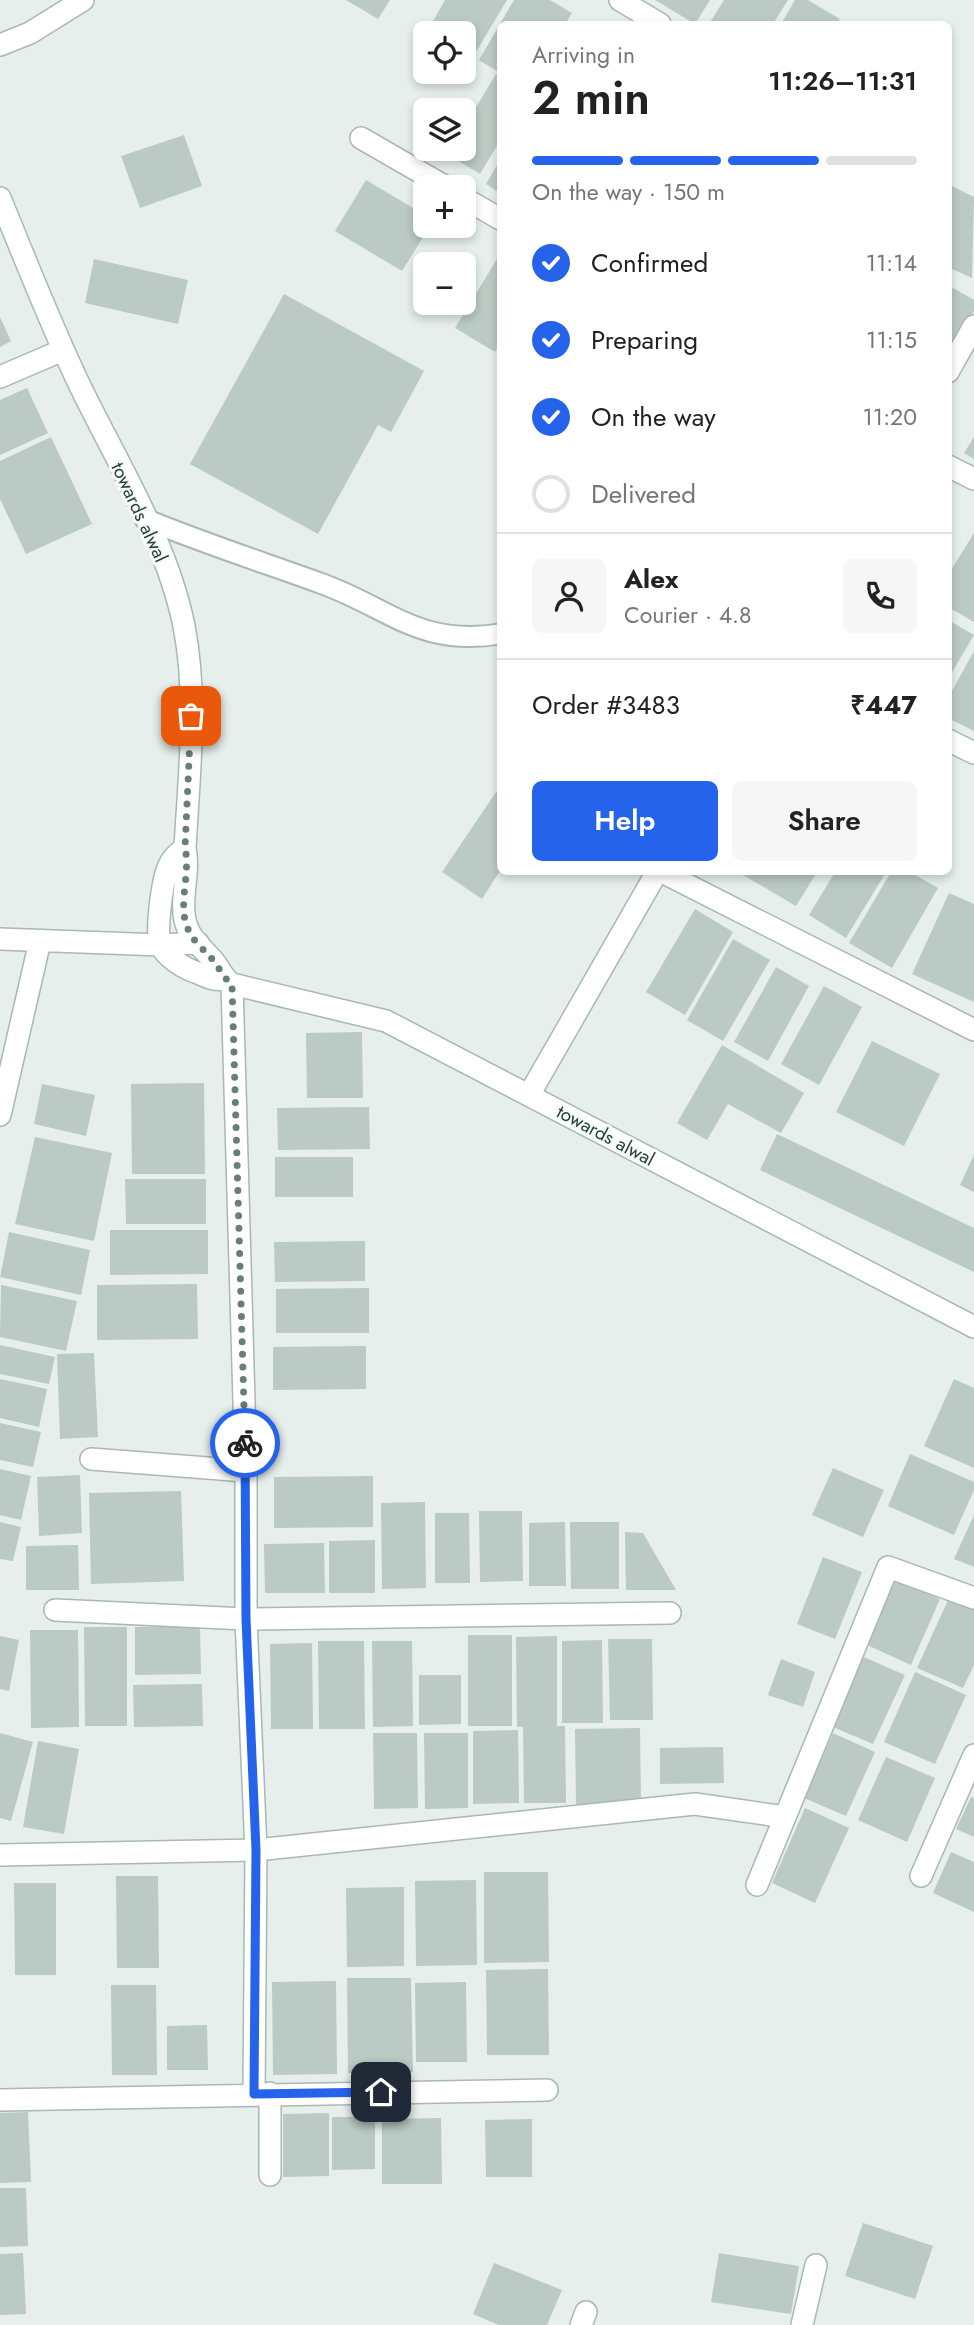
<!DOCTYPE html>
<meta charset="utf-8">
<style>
:root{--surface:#fff;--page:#f6f6f6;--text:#222;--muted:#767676;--line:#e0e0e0;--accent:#2563eb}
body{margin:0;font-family:Jost,sans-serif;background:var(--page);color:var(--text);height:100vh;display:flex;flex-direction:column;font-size:26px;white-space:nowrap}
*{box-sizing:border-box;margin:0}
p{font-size:23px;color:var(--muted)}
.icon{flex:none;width:38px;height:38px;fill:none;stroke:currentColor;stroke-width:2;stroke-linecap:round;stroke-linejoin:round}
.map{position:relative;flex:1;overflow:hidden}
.panel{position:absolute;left:497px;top:21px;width:455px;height:854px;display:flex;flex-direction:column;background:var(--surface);border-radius:10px;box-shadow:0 4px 10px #0003}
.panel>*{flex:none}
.fabs{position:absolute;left:413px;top:21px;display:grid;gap:14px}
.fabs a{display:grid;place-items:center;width:63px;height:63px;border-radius:10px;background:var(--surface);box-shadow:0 4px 10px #0003;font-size:35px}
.pin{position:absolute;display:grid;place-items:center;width:60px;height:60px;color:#fff;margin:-30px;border-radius:14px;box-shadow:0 4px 10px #0006}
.courier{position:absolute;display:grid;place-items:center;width:70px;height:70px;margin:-35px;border:5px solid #2563eb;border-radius:50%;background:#fff;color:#222;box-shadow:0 2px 9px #0007}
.head em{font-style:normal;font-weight:600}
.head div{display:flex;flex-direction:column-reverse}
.head{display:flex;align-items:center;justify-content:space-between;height:119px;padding:0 35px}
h1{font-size:46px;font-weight:600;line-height:52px}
.bar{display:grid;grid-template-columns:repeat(4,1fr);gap:10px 7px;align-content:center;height:84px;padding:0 35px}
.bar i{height:9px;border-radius:5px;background:var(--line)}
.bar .on{background:var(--accent)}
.bar p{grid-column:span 4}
.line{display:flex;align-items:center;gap:18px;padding:0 35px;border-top:2px solid var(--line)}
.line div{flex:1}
.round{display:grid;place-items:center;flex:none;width:74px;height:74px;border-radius:10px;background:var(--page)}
ol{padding:0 35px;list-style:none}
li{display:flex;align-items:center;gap:21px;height:77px}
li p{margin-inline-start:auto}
li .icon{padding:7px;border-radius:50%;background:var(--accent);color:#fff;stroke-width:4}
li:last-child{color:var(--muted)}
li i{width:38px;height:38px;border:4px solid var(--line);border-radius:50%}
.primary-button{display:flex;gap:14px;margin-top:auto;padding:14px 35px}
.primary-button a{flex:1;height:80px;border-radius:10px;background:var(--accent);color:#fff;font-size:28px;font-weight:600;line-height:80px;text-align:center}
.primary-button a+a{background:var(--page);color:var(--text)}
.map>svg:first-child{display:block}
.building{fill:#bbcac4}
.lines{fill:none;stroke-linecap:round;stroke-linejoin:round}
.lane-casing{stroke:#a8b8b2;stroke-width:23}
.street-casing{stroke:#a8b8b2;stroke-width:24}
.secondary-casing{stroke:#a4bbb3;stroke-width:24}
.lane{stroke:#fff;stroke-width:19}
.street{stroke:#fff;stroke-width:21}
.secondary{stroke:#fff;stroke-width:21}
.done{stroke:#687f78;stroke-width:7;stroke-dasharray:0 12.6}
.route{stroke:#2563eb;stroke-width:9}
.labels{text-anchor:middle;stroke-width:6;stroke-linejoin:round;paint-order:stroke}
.street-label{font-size:19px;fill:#24423a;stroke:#f7fbf9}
</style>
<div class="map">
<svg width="974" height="2325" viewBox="0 0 974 2325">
<rect width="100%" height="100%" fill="#e6efeb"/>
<path class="building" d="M346,0h44l-12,19z
M445,0h62l-34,57 -9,-6v-18h-30l-6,-3z
M514,0h36l22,13 -7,11h-65v49l-21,-13z
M655,0h55l-15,24z
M724,0h64l-15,24h-64z
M795,0h13l32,19 -4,5h-55z
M496,74l4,3v64l-20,33 -33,-20 3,-5h14v-22z
M184,135l18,51 -62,22 -19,-52z
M500,160v33l-14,-9z
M366,180l59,35v11h5l-28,45 -67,-40z
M948,184l26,13 -2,81 -24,-11z
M500,254v90l-5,8 -40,-24z
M94,259l94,21 -10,44 -93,-21z
M948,285l26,15v11l-26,42z
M284,294l140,77 -33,61 -13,-7 -60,109 -128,-70z
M0,317l11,24 -11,6z
M27,388l21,45 -48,22v-55z
M51,437l41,87 -66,30 -26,-55v-38z
M974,437v22l-10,-6z
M974,533v89l-26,-15v-32z
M948,620l26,15 -26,44z
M974,651v80l-26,-13v-20z
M496,792l4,3v76l-18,28 -40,-27z
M738,872h79l-21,34z
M835,872h51l-40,66 -37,-23z
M891,872h19l28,16 -46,80 -43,-25z
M949,893l25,11v98l-62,-28z
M695,909l38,23 -48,83 -39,-23z
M733,939l37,21 -47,81 -36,-21z
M776,967l33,19 -41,75 -34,-19z
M824,986l38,21 -43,78 -38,-21z
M362,1032l1,66h-56l-1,-65z
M872,1041l68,33 -36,72 -68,-34z
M722,1045l82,48 -23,40 -53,-29 -21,36 -30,-17z
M204,1083l1,91h-73l-1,-90z
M42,1084l53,11 -9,41 -52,-12z
M369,1107l1,42 -92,1 -1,-42z
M777,1134l197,94v44l-214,-102z
M35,1137l77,16 -18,88 -79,-17z
M974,1155v37l-14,-7z
M275,1157h78v40h-78z
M125,1179h81v45h-80z
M110,1230h98v44l-98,1z
M9,1232l81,18 -9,45 -81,-18z
M365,1241v40l-90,1 -1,-40z
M197,1284l1,55 -101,1v-55z
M1,1285l76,16 -11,50 -66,-14z
M369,1288v45h-93v-44z
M0,1345l55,12 -6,27 -49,-10z
M366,1346v43l-93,1v-43z
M94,1353l4,84 -38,2 -3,-85z
M0,1379l47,10 -8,38 -39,-9z
M954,1379l20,9v80l-50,-22z
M0,1423l41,9 -8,35 -33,-7z
M910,1454l64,28v8l-20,45 -66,-29z
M833,1468l51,22 -21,47 -51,-22z
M0,1469l31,7 -10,44 -21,-5z
M80,1475l2,58 -43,3 -2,-59z
M373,1476v51l-99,1v-51z
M181,1491l3,90 -93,3 -2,-91z
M425,1502l1,86 -44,1 -1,-86z
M479,1511h43l1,70 -43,1z
M435,1513h34l1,70h-35z
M974,1515v52l-20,-8z
M0,1522l21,5 -8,34 -13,-2z
M565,1522l1,64h-37v-63z
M570,1522h49v67h-48z
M625,1532l18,1 33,57h-50z
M375,1540v53h-46v-52z
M324,1543l1,50h-60l-1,-49z
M78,1545l1,45h-53v-44z
M823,1557l39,15 -27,67 -38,-15z
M894,1578l46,21 -29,66 -46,-21z
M949,1598l25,11v56l-11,23 -46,-20z
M200,1626l1,48 -66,1v-48z
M84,1627h43v99h-42z
M30,1630h48l1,97 -48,1z
M468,1635h44v91h-44z
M0,1636l19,4 -10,51 -9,-2z
M557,1636v90h8l1,77h-42l-1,-76h-6l-1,-90z
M608,1639h44l1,81h-43z
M602,1640l1,83h-41v-82z
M318,1641h46l1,88h-46z
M372,1641h40l1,85 -40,1z
M312,1643l1,86h-42l-1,-85z
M859,1655l46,20 -32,69 -45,-19z
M781,1659l34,13 -12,35 -35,-12z
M915,1672l51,23 -31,69 -51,-22z
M419,1675h42v49l-42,1z
M202,1684l1,42 -69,1 -1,-42z
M640,1728l1,76h-65l-1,-75z
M518,1730l1,73 -46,1v-73z
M0,1733l33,9 -22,79 -11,-3z
M373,1733h44l1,75 -44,1z
M424,1733h44v75l-43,1z
M833,1733l42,19 -29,64 -42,-18z
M38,1741l41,8 -15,85 -41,-7z
M723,1747l1,36 -64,1v-36z
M886,1757l49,21 -28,64 -49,-22z
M971,1797l3,1v39l-18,-8z
M805,1808l44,20 -34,75 -43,-20z
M951,1852l23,10v50l-41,-19z
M484,1872h64l1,90 -65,1z
M116,1876h42l1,92h-42z
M476,1880l1,85 -61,1 -1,-85z
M14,1883h42v92h-41z
M404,1887v79l-57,1 -1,-79z
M548,1969l1,86h-62l-1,-85z
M347,1978h64l2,94 -65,1z
M336,1981l1,93 -64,1 -1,-93z
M466,1982l1,80h-51l-1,-79z
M111,1985h45l1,90h-45z
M207,2025l1,45h-41v-44z
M28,2112l3,70 -31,1v-70z
M329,2113v63l-46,1v-63z
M332,2117h43v52l-43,1z
M441,2118l1,66h-60v-65z
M532,2119v58h-46l-1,-57z
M0,2188h26l2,58 -28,1z
M863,2223l70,23 -18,53 -70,-23z
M23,2253l3,61 -26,1v-61z
M719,2253l80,13 -8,48 -80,-12z
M494,2263l68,27 -15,35h-48l-26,-11z"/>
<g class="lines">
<g class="lane-casing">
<path id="lane" d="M145,519c58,24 117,43 175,64 70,25 99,64 180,51"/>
</g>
<g class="street-casing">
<path id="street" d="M620,0l40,24
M0,45l30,-12 53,-33
M361,138l85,49
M464,198l36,21
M948,372l26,-46
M0,377l63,-27
M948,466l26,13
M948,740l26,13
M662,872l312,158
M0,939l161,6 37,-2
M232,984l14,487v148l10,231 -2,244
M529,1095l128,-223
M0,1115l40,-174
M91,1459l155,12
M55,1610l191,9 424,-6
M0,1855l256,-5 439,-46 90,13
M921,1876l53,-121
M757,1885l131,-318 86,31
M0,2100l547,-10
M270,2175v-82
M581,2325l5,-13
M802,2325l14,-60"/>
</g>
<g class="secondary-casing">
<path id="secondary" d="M0,198c26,63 51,128 81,190 37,76 86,154 103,238 14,72 5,149 1,222 6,26 -8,57 3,81 4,11 16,21 24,30 8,9 10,18 20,25l154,37 588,306
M185,848c-8,6 -14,11 -17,20 -6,14 -12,62 -8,76 5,13 25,25 38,29 9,4 16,8 26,6"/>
</g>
<use href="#lane" class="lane"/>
<use href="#street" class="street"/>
<use href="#secondary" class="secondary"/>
</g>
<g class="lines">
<path class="done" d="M191,716l-6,132c6,26 -8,57 3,81 4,11 16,21 24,30 8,9 10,18 20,25l13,459"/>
<path class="route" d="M245,1443l1,176 10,231 -2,244 127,-2"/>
</g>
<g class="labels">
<g class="street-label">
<text transform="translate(140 512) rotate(65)" y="7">towards alwal</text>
<text transform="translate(606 1135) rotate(28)" y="7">towards alwal</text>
</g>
</g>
</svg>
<div class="fabs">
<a><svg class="icon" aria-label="locate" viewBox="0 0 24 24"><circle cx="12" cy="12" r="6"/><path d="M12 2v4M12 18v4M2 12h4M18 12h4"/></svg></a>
<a><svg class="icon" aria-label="layers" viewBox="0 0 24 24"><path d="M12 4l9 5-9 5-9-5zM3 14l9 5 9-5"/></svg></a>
<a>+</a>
<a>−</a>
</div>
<div class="pin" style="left:191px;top:716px;background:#ea580c"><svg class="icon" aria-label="bag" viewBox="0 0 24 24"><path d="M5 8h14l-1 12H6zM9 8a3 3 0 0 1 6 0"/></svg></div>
<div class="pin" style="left:381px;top:2092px;background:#1f2937"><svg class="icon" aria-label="home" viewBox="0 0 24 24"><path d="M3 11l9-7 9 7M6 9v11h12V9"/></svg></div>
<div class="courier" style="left:245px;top:1443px"><svg class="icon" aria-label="bike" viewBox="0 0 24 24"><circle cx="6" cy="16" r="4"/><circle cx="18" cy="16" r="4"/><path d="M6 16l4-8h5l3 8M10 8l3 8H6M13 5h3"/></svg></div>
<section class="panel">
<div class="head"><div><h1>2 min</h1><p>Arriving in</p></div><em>11:26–11:31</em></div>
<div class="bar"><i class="on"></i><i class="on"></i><i class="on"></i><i></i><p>On the way · 150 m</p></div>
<ol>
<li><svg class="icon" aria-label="check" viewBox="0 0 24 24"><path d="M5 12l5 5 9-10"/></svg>Confirmed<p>11:14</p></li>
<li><svg class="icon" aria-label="check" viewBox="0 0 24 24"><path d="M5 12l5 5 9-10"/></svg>Preparing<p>11:15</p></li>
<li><svg class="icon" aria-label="check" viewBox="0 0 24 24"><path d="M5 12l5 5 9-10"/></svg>On the way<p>11:20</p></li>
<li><i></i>Delivered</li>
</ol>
<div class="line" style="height:126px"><a class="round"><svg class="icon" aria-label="person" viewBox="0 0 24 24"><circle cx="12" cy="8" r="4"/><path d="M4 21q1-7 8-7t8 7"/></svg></a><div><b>Alex</b><p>Courier · 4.8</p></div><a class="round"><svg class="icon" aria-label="phone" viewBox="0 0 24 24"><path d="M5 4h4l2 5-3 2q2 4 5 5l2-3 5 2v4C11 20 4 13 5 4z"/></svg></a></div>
<div class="line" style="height:91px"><div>Order #3483</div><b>₹447</b></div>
<div class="primary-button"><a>Help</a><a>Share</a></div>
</section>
</div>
